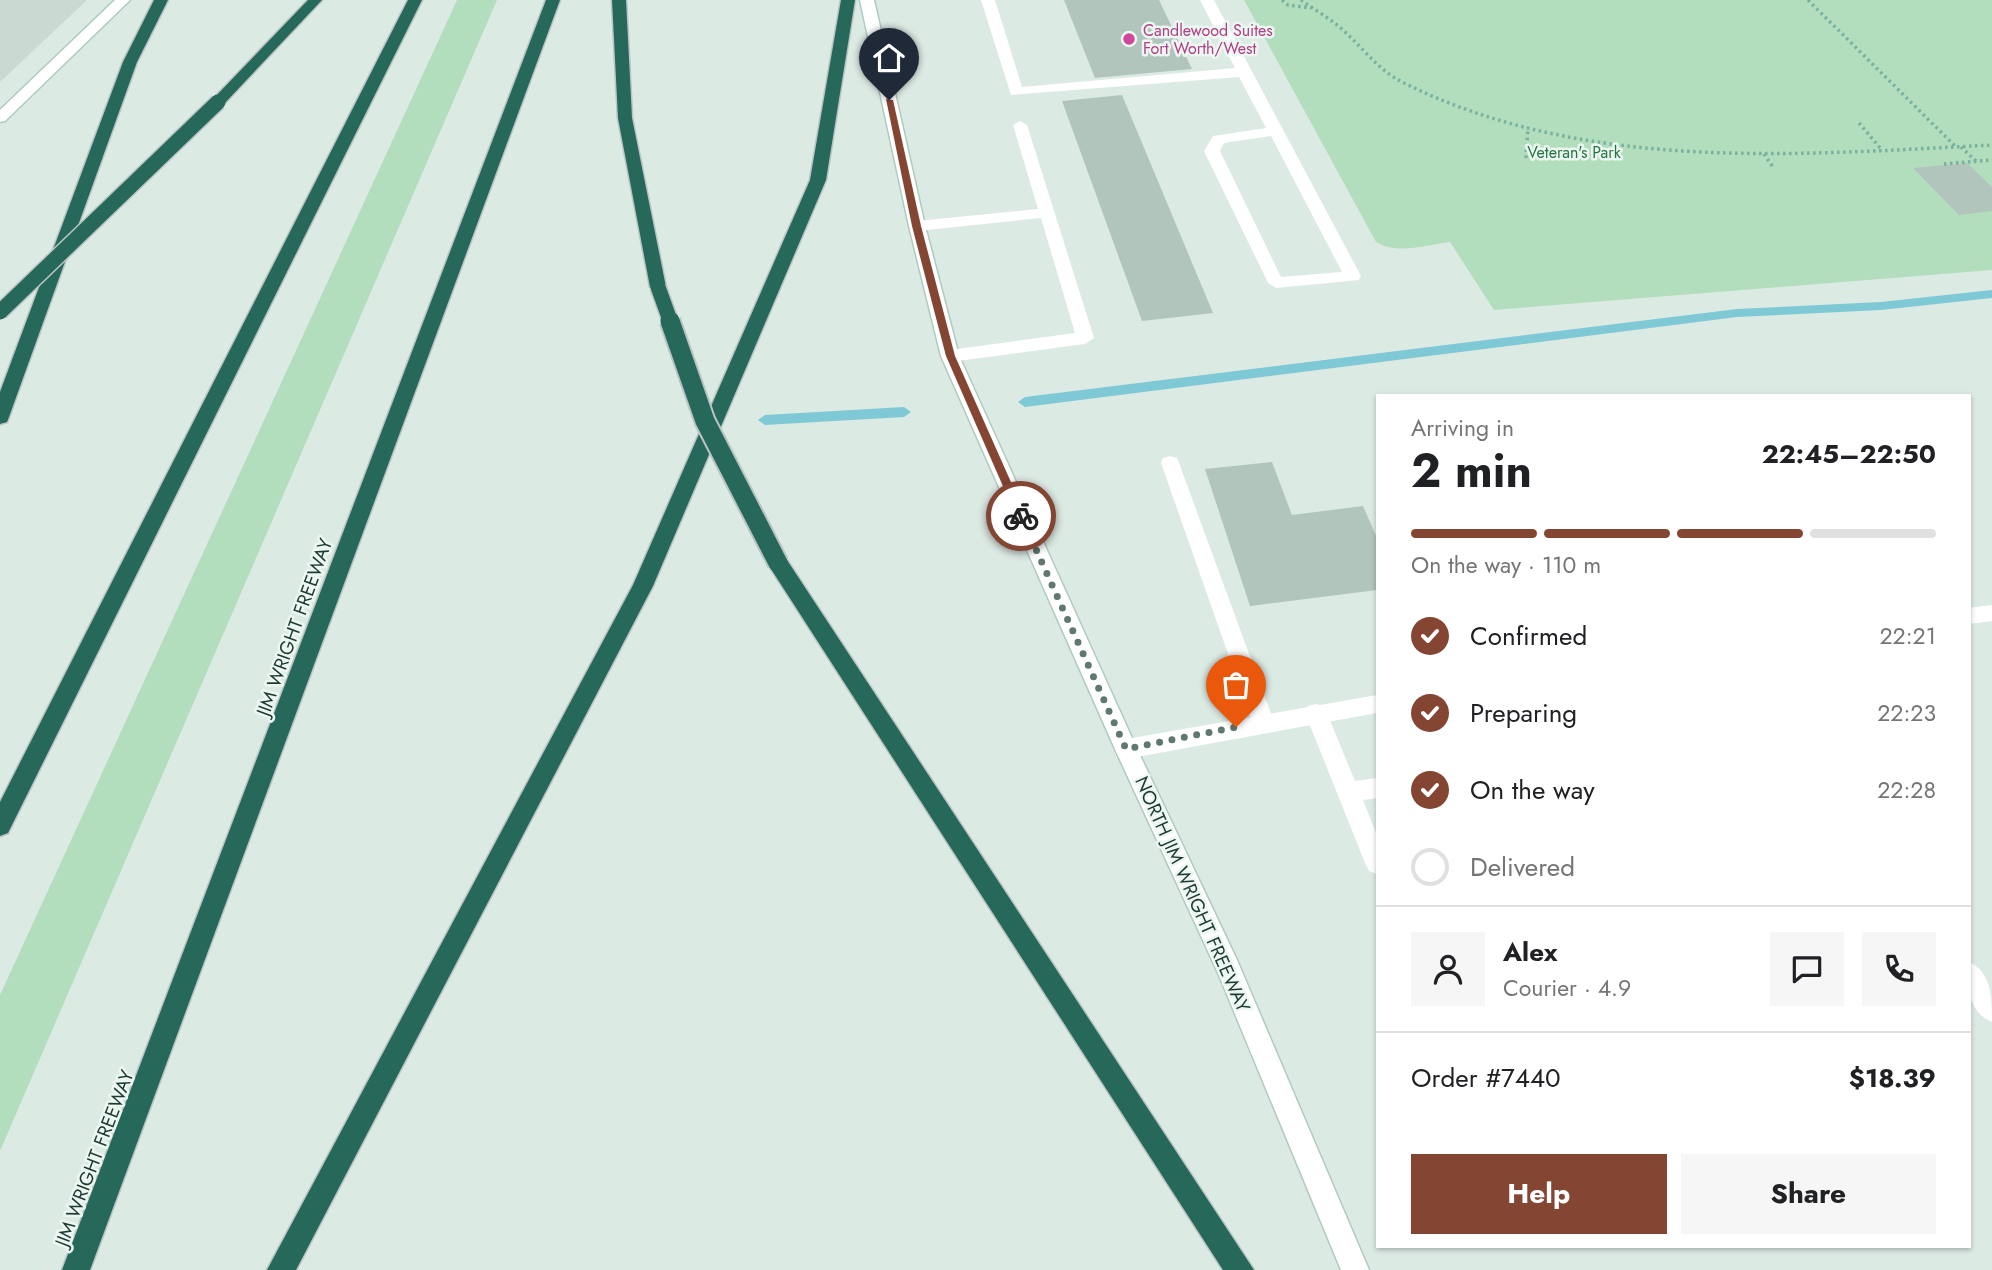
<!DOCTYPE html>
<meta charset="utf-8">
<style>
:root{--surface:#fff;--page:#f6f6f6;--text:#202124;--muted:#757577;--line:#e0e0e0;--accent:#844533}
body{margin:0;font-family:Jost,sans-serif;background:var(--page);color:var(--text);height:100vh;display:flex;flex-direction:column;font-size:26px;white-space:nowrap}
*{box-sizing:border-box;margin:0}
p{font-size:23px;color:var(--muted)}
.icon{flex:none;width:38px;height:38px;fill:none;stroke:currentColor;stroke-width:2;stroke-linecap:round;stroke-linejoin:round}
.map{position:relative;flex:1;overflow:hidden}
.sheet{position:absolute;left:1376px;top:394px;width:595px;height:854px;display:flex;flex-direction:column;background:var(--surface);border-radius:0px;box-shadow:0 2px 5px #0004}
.sheet>*{flex:none}
.pin{position:absolute;display:grid;place-items:center;width:60px;height:60px;color:#fff;margin:-72px -30px;border-radius:50% 50% 50% 0;rotate:-45deg;box-shadow:0 0 7px #0007}
.pin .icon{rotate:45deg}
.courier{position:absolute;display:grid;place-items:center;width:70px;height:70px;margin:-35px;border:5px solid #844533;border-radius:50%;background:#fff;color:#222;box-shadow:0 2px 9px #0007}
.headline em{font-style:normal;font-weight:700}
.headline div{display:flex;flex-direction:column-reverse}
.headline{display:flex;align-items:center;justify-content:space-between;height:119px;padding:0 35px}
h1{font-size:46px;font-weight:700;line-height:52px}
.bar{display:grid;grid-template-columns:repeat(4,1fr);gap:10px 7px;align-content:center;height:84px;padding:0 35px}
.bar i{height:9px;border-radius:5px;background:var(--line)}
.bar .selected{background:var(--accent)}
.bar p{grid-column:span 4}
.line{display:flex;align-items:center;gap:18px;padding:0 35px;border-top:2px solid var(--line)}
.line div{flex:1}
.round{display:grid;place-items:center;flex:none;width:74px;height:74px;border-radius:0px;background:var(--page)}
ol{padding:0 35px;list-style:none}
li{display:flex;align-items:center;gap:21px;height:77px}
li p{margin-inline-start:auto}
li .icon{padding:7px;border-radius:50%;background:var(--accent);color:#fff;stroke-width:4}
li:last-child{color:var(--muted)}
li i{width:38px;height:38px;border:4px solid var(--line);border-radius:50%}
.cta{display:flex;gap:14px;margin-top:auto;padding:14px 35px}
.cta a{flex:1;height:80px;border-radius:0px;background:var(--accent);color:#fff;font-size:28px;font-weight:700;line-height:80px;text-align:center}
.cta a+a{background:var(--page);color:var(--text)}
.map>svg:first-child{display:block}
.built{fill:#cadad3}
.green{fill:#b2debe}
.lines{fill:none;stroke-linecap:round;stroke-linejoin:round}
.stream{fill:#7ec9d5;fill-rule:evenodd}
.building{fill:#b1c5bd}
.secondary-casing{stroke:#aecbc0;stroke-width:3}
.highway-casing{stroke:#bbc4c2;stroke-width:3}
.path{stroke:#79b19f;stroke-width:3.5;stroke-dasharray:2.5 3.5;stroke-linecap:butt}
.lane{fill:#fff;fill-rule:evenodd}
.street{fill:#fff;fill-rule:evenodd}
.secondary{fill:#fff;fill-rule:evenodd}
.highway{fill:#26695b;fill-rule:evenodd}
.highway-bridge-far1-casing{stroke:#bbc4c2;stroke-width:18;stroke-linecap:butt}
.highway-bridge-casing{stroke:#bbc4c2;stroke-width:23;stroke-linecap:butt}
.highway-bridge-far1{stroke:#26695b;stroke-width:15}
.highway-bridge{stroke:#26695b;stroke-width:19}
.route{fill:#844533}
.done{stroke:#607870;stroke-width:7;stroke-dasharray:0 12.6}
.hotel-dot{fill:#d1479c;stroke:#edf7f2;stroke-width:2.5}
.labels{text-anchor:middle;stroke-width:5;stroke-linejoin:round;paint-order:stroke}
.far-hotel-label{font-size:16px;fill:#b23c85;stroke:#edf7f2;text-anchor:start}
.far-park-label{font-size:16px;fill:#247442;stroke:#edf7f2}
.street-label{font-size:19px;fill:#1d3a32;stroke:#edf7f2}
</style>
<div class="map">
<svg width="1992" height="1270" viewBox="0 0 1992 1270">
<rect width="100%" height="100%" fill="#dceae4"/>
<path class="built" d="M0,0h87l-87,82z"/>
<path class="green" d="M457,0h40l-497,1151v-156z
M1244,0h748v270l-498,40 -44,-68c-24,3 -53,13 -74,0z"/>
<g class="lines">
<path class="stream" d="M1992,290v8l-111,12 -144,7 -712,90 -7,-5 7,-5 712,-88 144,-7z
M904,407l7,5 -7,5 -139,8 -7,-5 7,-5z"/>
</g>
<path class="building" d="M1064,0h95l33,69 -97,9z
M1122,95l91,218 -71,8 -80,-220z
M1967,163l25,24v24l-33,4 -46,-47z
M1272,462l20,53 71,-9 14,32v52l-127,16 -45,-137z"/>
<g class="lines">
<g class="secondary-casing">
<path id="secondary" d="M115,0h15l-125,121 -5,1v-12z
M860,0h14l51,226 34,130 178,393 100,211 132,310h-28l-123,-297 -103,-224 -174,-393 -32,-130z"/>
</g>
<g class="highway-casing">
<path id="highway" d="M154,0h14l-31,62 -128,355 -2,5 -7,2v-32l123,-330z
M308,0h14l-99,105h-10l-2,-3 2,-3z
M408,0h14l-414,833 -8,3v-34z
M546,0h14l-470,1270h-28z
M612,0h14l6,118 34,169 -8,5 -8,-5 -32,-169z
M841,0h14l-29,180 -173,406 -357,684h-29l366,-685 177,-405z
M778,555l7,2 469,713h-31l-452,-701 -3,-6 3,-6z"/>
</g>
<path class="path" d="M1282,0l6,5 23,3
M1301,0c14,10 30,19 43,31 20,18 35,40 60,52 181,90 392,72 588,62
M1808,0l148,147
M1859,123l22,26
M1961,147l16,15
M1764,154l9,13
M1526,158l2,-31
M1944,164l48,-4"/>
<path class="lane" d="M981,0h14l27,87 213,-19 -35,-68h14l147,276 -2,4 -83,8 -8,-5 -64,-132 9,-15 53,-8 -27,-51 -228,18zM1271,136l71,136 -61,5 -61,-126 4,-8z
M1020,121l7,4 67,213 -9,6 -135,18 -6,-2 -3,-4 3,-4 6,-2 125,-17 -34,-115 -124,13 -8,-5 8,-5 121,-12 -25,-84z
M1170,456l7,2 2,5 95,259 -3,7 -8,2 -8,-2 -3,-7 -91,-259 2,-5z
M1316,704l8,2 31,75 22,-3v20l-14,2 14,35v39l-8,-3 -4,-8 -60,-150 3,-7z"/>
<path class="street" d="M1992,605v16l-23,3v-16z
M1377,695v18l-251,46 -8,-3 -3,-7 3,-7 8,-3z
M1969,962c23,10 23,37 23,60 -25,-10 -24,-37 -23,-60z"/>
<use href="#secondary" class="secondary"/>
<use href="#highway" class="highway"/>
<g class="highway-bridge-far1-casing">
<path id="highway-bridge-far1" d="M658,287l13,36
M0,312l218,-210"/>
</g>
<g class="highway-bridge-casing">
<path id="highway-bridge" d="M670,321l35,100 73,142"/>
</g>
<use href="#highway-bridge-far1" class="highway-bridge-far1"/>
<use href="#highway-bridge" class="highway-bridge"/>
</g>
<path class="route" d="M886,99l7,1 28,126 34,130 71,160 -1,3h-8l-1,-3 -70,-160 -34,-130z"/>
<g class="lines">
<path class="done" d="M1021,516l105,233 110,-22"/>
</g>
<circle class="hotel-dot" cx="1129" cy="39" r="7"/>
<g class="labels">
<g class="far-hotel-label">
<text x="1143" y="36">Candlewood Suites<tspan x="1143" dy="18">Fort Worth/West</tspan></text>
</g>
<g class="far-park-label">
<text x="1574" y="158">Veteran's Park</text>
</g>
<g class="street-label">
<text transform="translate(294 627) rotate(-70)" y="7">JIM WRIGHT FREEWAY</text>
<text transform="translate(1193 894) rotate(66)" y="7">NORTH JIM WRIGHT FREEWAY</text>
<text transform="translate(94 1158) rotate(-69)" y="7">JIM WRIGHT FREEWAY</text>
</g>
</g>
</svg>
<div class="pin" style="left:1236px;top:727px;background:#ea580c"><svg class="icon" aria-label="bag" viewBox="0 0 24 24"><path d="M5 8h14l-1 12H6zM9 8a3 3 0 0 1 6 0"/></svg></div>
<div class="pin" style="left:889px;top:100px;background:#1f2937"><svg class="icon" aria-label="home" viewBox="0 0 24 24"><path d="M3 11l9-7 9 7M6 9v11h12V9"/></svg></div>
<div class="courier" style="left:1021px;top:516px"><svg class="icon" aria-label="bike" viewBox="0 0 24 24"><circle cx="6" cy="16" r="4"/><circle cx="18" cy="16" r="4"/><path d="M6 16l4-8h5l3 8M10 8l3 8H6M13 5h3"/></svg></div>
<section class="sheet">
<div class="headline"><div><h1>2 min</h1><p>Arriving in</p></div><em>22:45–22:50</em></div>
<div class="bar"><i class="selected"></i><i class="selected"></i><i class="selected"></i><i></i><p>On the way · 110 m</p></div>
<ol>
<li><svg class="icon" aria-label="check" viewBox="0 0 24 24"><path d="M5 12l5 5 9-10"/></svg>Confirmed<p>22:21</p></li>
<li><svg class="icon" aria-label="check" viewBox="0 0 24 24"><path d="M5 12l5 5 9-10"/></svg>Preparing<p>22:23</p></li>
<li><svg class="icon" aria-label="check" viewBox="0 0 24 24"><path d="M5 12l5 5 9-10"/></svg>On the way<p>22:28</p></li>
<li><i></i>Delivered</li>
</ol>
<div class="line" style="height:126px"><a class="round"><svg class="icon" aria-label="person" viewBox="0 0 24 24"><circle cx="12" cy="8" r="4"/><path d="M4 21q1-7 8-7t8 7"/></svg></a><div><b>Alex</b><p>Courier · 4.9</p></div><a class="round"><svg class="icon" aria-label="chat" viewBox="0 0 24 24"><path d="M4 5h16v11H9l-5 4z"/></svg></a><a class="round"><svg class="icon" aria-label="phone" viewBox="0 0 24 24"><path d="M5 4h4l2 5-3 2q2 4 5 5l2-3 5 2v4C11 20 4 13 5 4z"/></svg></a></div>
<div class="line" style="height:91px"><div>Order #7440</div><b>$18.39</b></div>
<div class="cta"><a>Help</a><a>Share</a></div>
</section>
</div>
